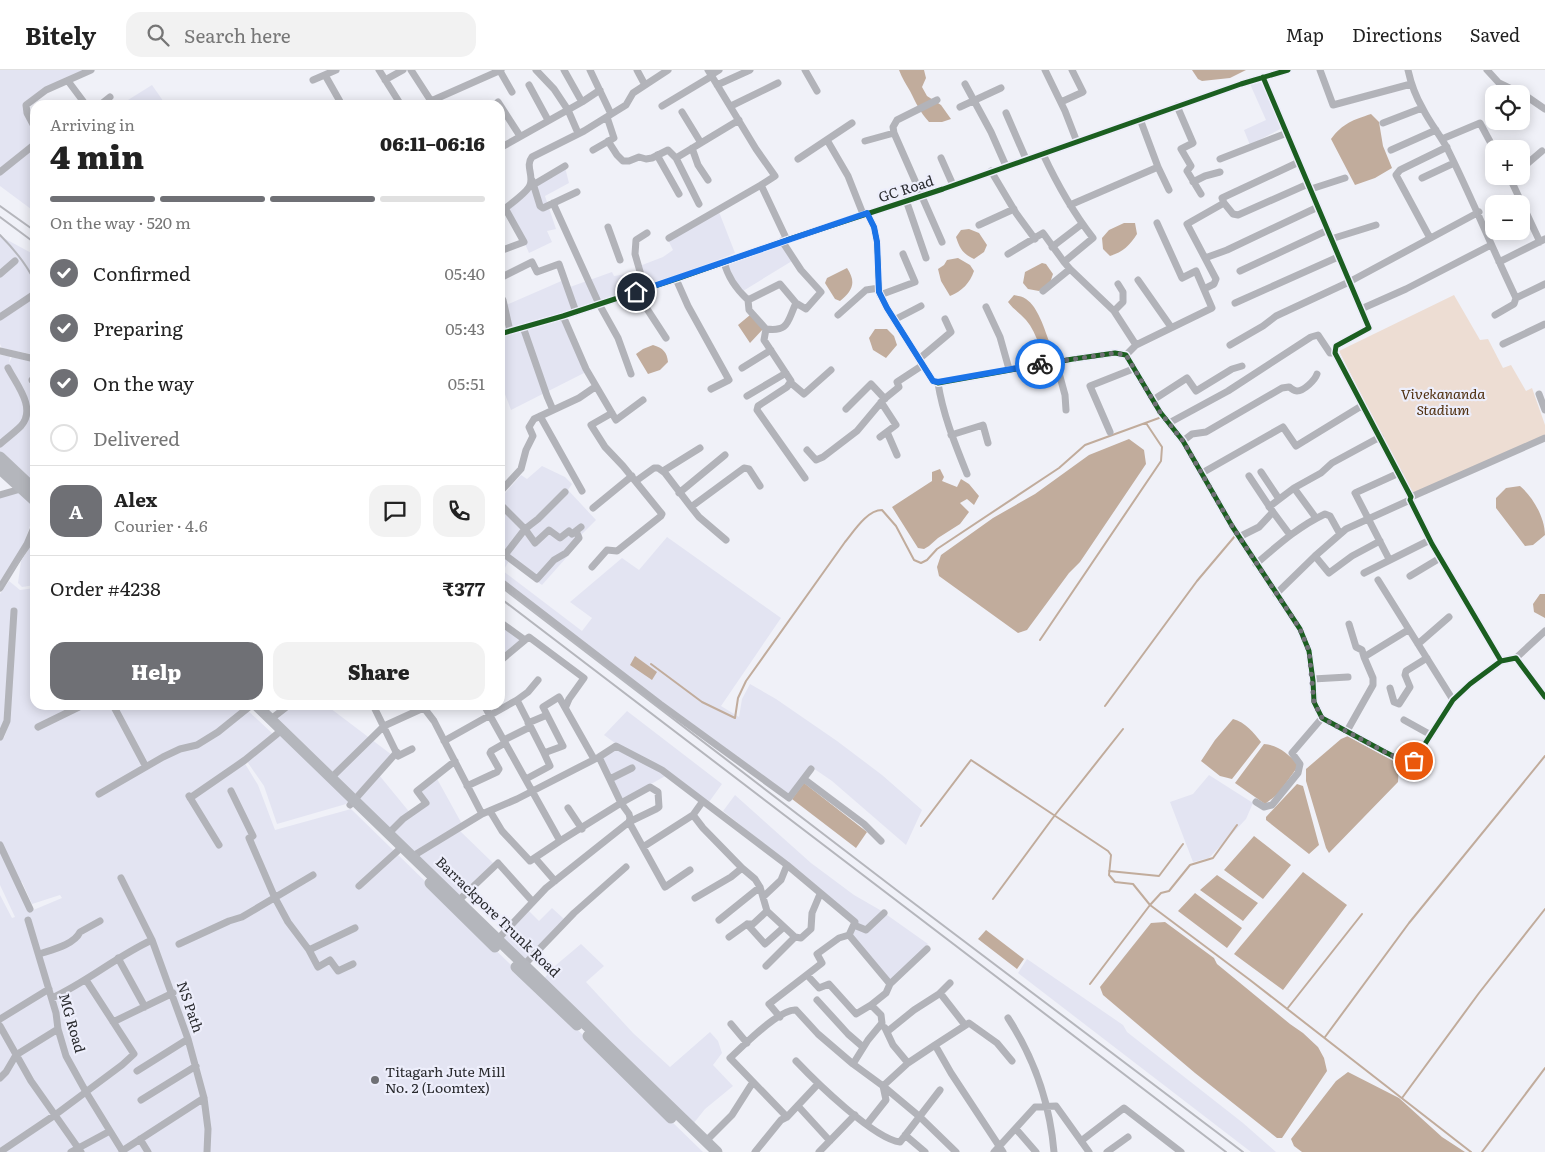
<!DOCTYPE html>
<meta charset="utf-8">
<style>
:root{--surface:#fff;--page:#f2f2f2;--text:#222;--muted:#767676;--line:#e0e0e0;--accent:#6f7075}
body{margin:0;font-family:Literata,serif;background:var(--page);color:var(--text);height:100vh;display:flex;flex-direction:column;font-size:19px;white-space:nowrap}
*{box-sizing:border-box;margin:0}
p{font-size:16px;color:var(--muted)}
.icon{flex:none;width:28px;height:28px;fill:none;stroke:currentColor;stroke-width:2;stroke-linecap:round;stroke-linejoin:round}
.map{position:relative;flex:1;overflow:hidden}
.sheet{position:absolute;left:30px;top:30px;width:475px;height:610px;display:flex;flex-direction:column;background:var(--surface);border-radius:15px;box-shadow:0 2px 12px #0003}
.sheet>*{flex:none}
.tools{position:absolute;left:1485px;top:15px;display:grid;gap:10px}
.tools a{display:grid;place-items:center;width:45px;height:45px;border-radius:10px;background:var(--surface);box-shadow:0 2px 12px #0003;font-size:25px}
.pin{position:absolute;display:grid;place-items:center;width:42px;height:42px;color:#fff;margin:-21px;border:2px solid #fff;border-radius:50%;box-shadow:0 1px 5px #0007}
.courier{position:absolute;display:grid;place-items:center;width:50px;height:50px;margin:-25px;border:4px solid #1a73e8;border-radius:50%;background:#fff;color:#222;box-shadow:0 1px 6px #0007}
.headline em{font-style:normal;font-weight:800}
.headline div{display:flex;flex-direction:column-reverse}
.headline{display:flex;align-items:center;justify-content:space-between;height:85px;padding:0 20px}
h1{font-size:32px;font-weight:800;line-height:38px}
.bar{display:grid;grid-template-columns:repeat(4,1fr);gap:8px 5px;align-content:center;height:60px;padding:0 20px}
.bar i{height:6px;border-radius:4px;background:var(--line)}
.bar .active{background:var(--accent)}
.bar p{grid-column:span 4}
.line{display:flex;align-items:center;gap:12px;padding:0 20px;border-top:1px solid var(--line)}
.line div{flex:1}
.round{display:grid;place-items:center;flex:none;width:52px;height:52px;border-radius:15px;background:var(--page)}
ol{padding:0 20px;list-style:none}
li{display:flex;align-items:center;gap:15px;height:55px}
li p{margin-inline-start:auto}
li .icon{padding:5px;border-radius:50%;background:var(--accent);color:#fff;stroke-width:4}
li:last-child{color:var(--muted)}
li i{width:28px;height:28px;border:2px solid var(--line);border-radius:50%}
.action{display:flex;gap:10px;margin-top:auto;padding:10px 20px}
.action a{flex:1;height:58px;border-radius:15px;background:var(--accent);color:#fff;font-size:20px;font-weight:800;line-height:58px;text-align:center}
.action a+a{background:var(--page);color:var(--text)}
header{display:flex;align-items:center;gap:30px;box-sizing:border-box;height:70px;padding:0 25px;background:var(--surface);border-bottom:1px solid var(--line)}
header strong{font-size:24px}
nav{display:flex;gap:28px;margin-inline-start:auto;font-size:18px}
.search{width:350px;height:45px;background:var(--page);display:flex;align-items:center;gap:12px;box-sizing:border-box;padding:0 18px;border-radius:15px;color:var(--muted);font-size:19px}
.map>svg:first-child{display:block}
.built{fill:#e3e4f2;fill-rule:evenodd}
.green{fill:#edddd3}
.water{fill:#c1ac9c}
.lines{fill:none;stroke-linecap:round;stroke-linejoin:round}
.stream{stroke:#c1ac9c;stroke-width:2}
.street{stroke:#b2b3b9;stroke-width:7}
.primary{stroke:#b4b6bc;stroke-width:11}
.rail{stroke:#b5b6bc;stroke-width:2}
.cycleway-casing{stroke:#edeefb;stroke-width:8}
.cycleway{stroke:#1b5e20;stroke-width:5}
.done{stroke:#6f7075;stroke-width:5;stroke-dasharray:0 9}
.route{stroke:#1a73e8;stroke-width:6}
.poi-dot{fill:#6f7075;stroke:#edeefb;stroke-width:2}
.labels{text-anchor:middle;stroke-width:4.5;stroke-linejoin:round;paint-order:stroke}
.street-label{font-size:14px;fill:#292a2e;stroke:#edeefb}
.park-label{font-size:14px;font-style:italic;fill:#4e2d0c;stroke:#edeefb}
.poi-label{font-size:14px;fill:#292a2e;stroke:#edeefb;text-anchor:start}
</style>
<header>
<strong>Bitely</strong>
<div class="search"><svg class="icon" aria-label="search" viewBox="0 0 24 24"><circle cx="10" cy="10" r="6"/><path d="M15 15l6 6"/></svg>Search here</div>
<nav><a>Map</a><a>Directions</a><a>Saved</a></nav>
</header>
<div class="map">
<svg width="1545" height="1082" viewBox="0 0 1545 1082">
<rect width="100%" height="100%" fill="#f0f1f8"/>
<path class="built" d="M0,0h87l-62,33v12l10,18v79l-35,-26z
M1260,10l22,48 -32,17 -6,-15 22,-10 -16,-36z
M152,15l14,20h-46z
M565,97l4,16 -24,13 11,33 -9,2 5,11 -23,11 -16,-37 -6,-9z
M719,142l16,41 -55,23 -116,37 -53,15 -5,-23 60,-26 4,8 42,-15 2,4 24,-4 -1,-5 26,-10 10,-7 -5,-10z
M0,166l35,19v100l-33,-7 -2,-4z
M781,175l11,16 -49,30 -8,-6 -9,-21z
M562,248l22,55 -73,37 -11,-29v-45z
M0,285l10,1 -1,7 3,-6 23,5v117l-11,1 -24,-22z
M542,396l23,11 7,7 -4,6 28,30 -14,14v6l-40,45 -33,-24 -6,10 79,60 10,-13 -22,-16 52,-44 17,12 28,-33 114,81 -60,88 18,11 3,-18 8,-15 26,15 61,42 45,34 40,35 -16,35 -74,-64 -19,-13 -24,28 -92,-67 -197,-150v-62l8,-9 -8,-9 21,-24 6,4z
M22,419l13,13v8l-11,34 -24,40v-88z
M35,468v47l-13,2 -4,-4 3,-22z
M9,511l11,9 15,-2v117h207l32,30 5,-2 -10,-11 22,-17h35l66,50 -46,49 -69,20 -13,-38 -18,-26 -2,2 14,23 17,45 76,-21 352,343h-703v-257l12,23 3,-1 -15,-32v-153l4,6 6,-17 -5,-5 -5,15v-137zM22,812l10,22 28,-9 2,3 -31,13 -15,-27z
M500,554l21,16 -21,17z
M627,641l95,73 -13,18 -40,-28 -47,26 -21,-43 18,-11 -15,-11z
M379,705l32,39 16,-11 -8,-12 17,-14 26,47 -54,32 -55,-51z
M1209,705l44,28 -7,16 -37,39 -16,4 -23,-60 23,-8z
M735,725l76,68 43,32 26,15 48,34 -37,37 -40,-46 6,-15 -134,-109z
M458,759l35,34 -39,37 -42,-40z
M552,838l12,11 -43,45 -23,-22 31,-31 10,10z
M581,874l23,22 -18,16 47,51 37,34 40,-35 8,9 4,12 -9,12 20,21 -28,23 -16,20 -149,-146 16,-18z
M1027,889l96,66 4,7 116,91 33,29h-25l-233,-179z"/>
<path class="green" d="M1454,225l26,45 8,-1 15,29 8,-3 15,26 6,-3 13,37v10l-133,60 -73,-144z"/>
<path class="water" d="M899,0h25l2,8 -4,9 5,9 14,9 10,14 -9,3h-13c-9,-10 -13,-19 -19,-31 -4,-7 -8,-13 -11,-21z
M1192,0h54l-16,8 -28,3 -4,-2z
M1371,44l8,8 4,24 9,22 -17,10 -20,7 -24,-46c12,-16 22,-19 40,-25z
M1124,153h11l2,11c-7,11 -14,18 -27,22l-7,-7 -1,-11 7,-8z
M969,159l10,4 8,12 -3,7 -10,7c-11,-5 -14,-10 -18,-22l5,-7z
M958,188l12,7 4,6c-4,12 -12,20 -24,25l-9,-15 -3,-12 6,-4 3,-5z
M1042,193l4,1 7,10 -3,9 -11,8 -11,-2 -5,-6 2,-11z
M847,198c10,15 5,23 -7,33l-5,-2 -10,-16 2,-5z
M1014,225c4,1 8,1 12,4 12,8 18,29 23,42l-10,4c-3,-9 -7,-18 -13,-25 -6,-7 -13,-11 -18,-18z
M750,245l14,13 -14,15 -12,-18z
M875,259h12l7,7 3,9 -11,13 -13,-8 -4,-12z
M653,275c10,3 14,7 15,17l-8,8 -12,4 -12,-20 7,-5z
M1129,369l15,11 2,14 -66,98 -11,11 -42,57 -9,3 -79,-57 -2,-9 4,-12 52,-37 42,-24 54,-39z
M940,399l4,8 -2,4 15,6 4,-8 8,5 10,12 -5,9 -7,-6 -7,4 9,9 -9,12 -22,14 -9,8 -5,3 -6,-1 -26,-41 40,-26v-9z
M1520,416c13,11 25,32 25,49l-12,10 -8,1 -29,-38v-10l10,-10z
M1540,524h5v24l-11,-6 -1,-8z
M635,586l22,16 -5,8 -22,-15z
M1233,649c12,3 21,14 28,23l-29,37 -12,-3 -19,-15 14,-21z
M1348,666l51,28 -1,18 -69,71 -3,-5 -20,-67v-12l35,-30z
M1264,674c15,1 25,11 35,21l-21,29 -13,10 -30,-21z
M804,713l63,49 -11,16 -64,-49z
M1297,714l6,2 16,59 -10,9 -43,-34v-3z
M1254,766l37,29 -28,34 -39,-29z
M1303,802l44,33 -64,85 -49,-36z
M1217,805l41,28 -15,18 -43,-31z
M1195,823l47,35 -15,20 -49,-37z
M1165,852l49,36 3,6 73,60 13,9 15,14 6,11 3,13 -45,67h-5l-82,-65 -92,-78 -3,-8 51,-64z
M986,860l38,29 -7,10 -39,-30z
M1348,1002l51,26 43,39 23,15h-163l-8,-6 -3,-7 45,-58z"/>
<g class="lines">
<path class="stream" d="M1040,570l121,-179 1,-14 -16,-24
M651,594l51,38 33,16 3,-20 8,-17 99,-139c9,-11 22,-32 37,-32l14,16 18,34 7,3 6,-3 10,-11 122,-81 26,-23 74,-27
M1105,636l92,-125 38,-45
M921,756l50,-66 137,91 3,4 -2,20 6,7 18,2 17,21 100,75 221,172
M1109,801l50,5 24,-32
M993,829l62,-84 68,-86
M1090,914l60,-79 11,-12 8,-2 21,-26 23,-7 24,-33
M1287,939l75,-95
M1325,967l84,-114 136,-167
M1402,1028l77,-105 66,-84
M1482,1082l63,-84"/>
<path class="street" d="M379,0l22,35
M411,0l20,31 70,-31
M536,0l18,19 14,21 10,23
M564,0l18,32
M590,0l21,44
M637,0l8,15
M708,0l48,79 19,27 -14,9 26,55
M805,0l12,21
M1045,0l20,41 12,31
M1320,0l13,35 78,-21
M1408,0c3,14 8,27 15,39 7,14 17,26 24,39 25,50 45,100 69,150
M1487,0l12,13 27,13 19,13
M500,1l12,21
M325,5l17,30
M711,5l8,-5
M1263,7l106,251 -33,18 -1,7 76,144 -1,3 22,44 69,117 15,-3 29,39
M313,10l23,-10
M385,10l18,-10
M68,11l18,24
M965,14l26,48 15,34
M529,15l19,35
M717,15l33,-15
M937,30l-40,20 -4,7 1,6 48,109
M498,32l22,34
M1061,32l22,-10 -11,-22
M100,35l10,-8
M662,36l50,-30
M731,36l47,-23
M1177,36l16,37 -12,6 10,17 -4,5 14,23
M960,37l41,-19
M682,42l19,31
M1006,43l20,46
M1140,49l18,48 11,23
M1383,53l39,-15
M35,58l-8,-15 -1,-8 20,-15 45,-20
M1442,69l38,-16 14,26
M827,70l21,36 15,38
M608,71l9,14 6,6h6l10,-4 7,2 6,-1 16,-8 8,8 63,-38
M865,71l29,-8
M500,78l82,-46 18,-12
M692,78l6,17 10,15
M593,80l21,-12 -7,-21
M1391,80l45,-20
M1043,84c14,30 29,57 50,84l-29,24 6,7
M657,85l22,39
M676,88l23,46
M941,88l12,27
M798,89l54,-36
M1220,89l67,-26
M1521,99l21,-18
M991,101l25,42 19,26
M0,102l35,-28
M1509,106l31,66
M1422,108l32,-15
M532,110l8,26 3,2 34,-16
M1193,112l12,-6 15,-4
M533,115l32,-19
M1311,119l34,-11
M906,130l20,58
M553,133l46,101 19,34 13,36
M1224,133l9,11 5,1 70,-31
M1070,135l88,-38
M500,142c8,-6 27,-19 30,-27 4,-10 -5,-19 2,-28l52,-26 42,-26 7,-12 35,-23
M867,143l7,14 3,15 2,50 8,16 46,73 5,2 135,-24 42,-6 11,2 34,57 23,29 49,85 68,103 9,22 4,30 1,21 8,16 63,34 20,10 9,-1 39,-61 17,-16 31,-23
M979,155l35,-16
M608,157l12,33
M669,168l92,-53
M1430,168l-34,-63 4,-5 47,-23
M1331,169l45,-14
M1052,177l30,-23
M500,181l24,-9 -19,-34
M1008,184l35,-21 21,29
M1205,188l22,-8 91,-43
M724,192c4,16 12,27 24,38l1,10 17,19 -2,11 27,41 -4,6 -29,19 -1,4 48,68
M1499,192l46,-23
M1240,201l88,-41
M0,204l15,-13
M500,208l32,-16 5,10 22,-8 17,48
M676,209l12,27 41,74 -18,9
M1138,210l33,47
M645,219l-10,-35 1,-14 11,-7
M1204,219l10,-5 2,-5 -29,-55 37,-21 -2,-5 77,-36
M1043,221l27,-22 44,42 22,34
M636,222l30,46
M880,225l35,-13 -12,-28
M500,226l3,4 7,31
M748,230l32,-16 16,19 10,6 15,-17 -20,-22 -19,-29
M1235,233l103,-46
M986,237l14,30 9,32
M1361,239l45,-20 85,-44
M1114,241l9,-9v-10l-5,-8
M838,245l28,-25 13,-2
M1495,245l19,-11 2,-6 29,-14
M563,246l23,53 30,51 27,-20
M0,247l33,-22
M894,250l27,-14
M523,257l24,69 6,14
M766,259c23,3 21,-7 30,-26
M500,264l63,-18 116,-38 108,-38 156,-51 298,-105 47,-14
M1503,274l42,-20
M1230,275l33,-19 13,-10 73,-34 130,-70
M0,281l35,8
M1126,285l10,-10 76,-37 -16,-37 -14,7 -25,-55
M919,289l32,-27 -6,-13
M1056,292l9,33 1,15
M742,298l29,-18
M32,310h3
M791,313l13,11 27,-24
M938,313c5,32 17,61 29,91
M1539,324l6,16
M747,326l39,-23
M1153,330l34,-22 9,13 36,-22 10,-3
M846,339l25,-25 14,15
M540,346l42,75
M1169,353l59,-32 83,-54 7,-2 12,18h5
M887,362l10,23
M1110,362l-20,-46 43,-17
M951,365l32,-10 5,18
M880,367l16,-12 -15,-23
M1183,371l9,-7 14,-2 76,-44 7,-1c2,1 5,4 8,4 7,0 18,-11 20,-17
M0,374c7,-6 15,-12 21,-18 16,-18 -5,-42 -13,-58
M807,380l9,10 7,-3 34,-26 26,-31 16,-13 -2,-5 26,-17
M663,401l37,-23
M1261,402l18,27
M1202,403l81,-46 13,19 67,-41
M636,411l18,-13h4l7,5 26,34 53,-39 5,1 11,17
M1294,418l22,30
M500,422l21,-23 5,-19 7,-14 -4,-9 5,-8 45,-21 16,-11
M679,423l46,-38
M0,425l24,-7
M1411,427l134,-59
M500,434l25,25 10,14 14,-13 11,8 9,-7 3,3 9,-7
M691,437l8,10 27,23
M1269,437l25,-19 27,-15 11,-10 48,-26
M593,438l39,-32
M1273,442l17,23
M1239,467l20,-10 14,-15 -24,-36
M500,481l37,28 17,-19 12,-7 13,-15 -3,-7
M505,485l20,-26 13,-10 27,-27
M1315,486l31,-27 64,-29
M1389,489l-34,-66 44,-20
M1256,494c22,-19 43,-38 69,-50l5,2 10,18
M592,497l15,-17 10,1 44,-35 1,-2 -39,-48 -18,-19 -14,-22 21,-12
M1364,503l66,-33
M1410,506l30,-18
M1378,510l75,120
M500,511l160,123 129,94 22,-29
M0,518l27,-44 8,-19
M1276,524l39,-38 14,17 23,-17 28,-15
M500,552l25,18 -25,21
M1349,554l7,23 6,3 2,7
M525,570l4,-3 55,41 -15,21 -3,7
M1418,574l31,-27
M1516,588l29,-27
M1313,609l35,-2
M1390,618l4,14 5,2 11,-17 -5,-12 1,-4 21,-13
M517,630l27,53
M113,635l33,62
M373,635l25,51 14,-7
M484,635l76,136 61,-38 29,-16 8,5 1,15 -3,2 -27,13 1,-4 -1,-4 -8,-11 -22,-46
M424,638l10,13 48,93
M271,649l18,-14
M1404,650l27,15
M528,653l19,-8
M38,657l45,-22
M1347,661l26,-46v-7l-9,-21 44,-27
M0,667l7,-16 7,-110
M504,670l26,-13
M444,671l73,-41 11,-8 10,-12
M331,708l53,-52 46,-21
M526,709l24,-13 -6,-13 19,-7 -20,-39 16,-10 35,62
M610,709l22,-11
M804,709l60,45 17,17
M467,716l30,-14 2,-3 -9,-16 1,-2 14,-8
M231,721l22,45
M99,724l64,-37 17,-8 17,-4 21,-13 31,-25
M189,726l30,49
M190,728l55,-38 32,-26
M1256,732l8,5 8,-2 26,-32 2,-9 -8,-11 30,-35
M350,735l47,-53
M568,738l14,21
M490,741l12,20 28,30 30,-20
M693,745l10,13 39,40 13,11 5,8 7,24 28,26 6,1 10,-9 1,-16 8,-19
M389,763l14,-14 23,-16 -9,-12 38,-30
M249,768l26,60 13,24 21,28
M0,775l30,64
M643,777l50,-32 10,-14
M413,786l69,-42 35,-15 82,-42 17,-11 46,24 125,95 68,57 -6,13 41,49 -4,9 -15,12 10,10 1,8 -14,17 -15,24
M535,788l20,23
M121,808l31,62 36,99 16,59 4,31 -1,23
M359,816l44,-40
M763,827l18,-17 6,-15
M695,828l36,-21 11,-9
M459,830l39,-37 35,39
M28,850l28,93 2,16 8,27 20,36 37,60
M719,850l41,-33
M747,854l18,20 19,-17
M854,855l12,5 18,-17
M729,867l18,-13h6l14,-13
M498,869l48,-51 83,-66 36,65 25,-17
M179,874l50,-23 13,-4 71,-42
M39,884c12,-4 35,-9 41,-22l20,-11
M118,888l27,49
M353,894l-15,7 -8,-11 -12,7 -9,-17 46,-22
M524,895l50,-52 52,-46
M766,896l29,-29
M807,905l12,13 10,-4 27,30 15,-9
M890,914l37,-35
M940,923l25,32
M52,928c35,-16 65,-42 100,-58
M817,930l31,34 15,13
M780,947l-11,-13 53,-41 -5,-9 22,-16 10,-3
M1008,948c26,40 42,87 46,134
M0,949l49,-30
M113,952l60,-29
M731,954l16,19
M0,956l31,55 50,71
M885,958l8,17 15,18
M888,961l26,-21 25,-16 11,-11
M935,975l34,-22 28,20 15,18
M796,991c19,20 78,78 104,81l40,-52
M137,1001l51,-32
M0,1008l6,-6 10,-17 42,-26
M818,1014l-31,33 -57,-59c13,-12 50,-50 66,-48l22,24 35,30 30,22 37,31 36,35
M141,1030l55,-34
M798,1036l32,35
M867,1054l19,-24 -3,-14 25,-23 27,-18 16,28 52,79
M1016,1059l20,23
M905,1065l20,17
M140,1069l8,13
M706,1071l26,-26 21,-33
M1081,1071l43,-33 57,44
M122,1081l82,-53
M0,1082l55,-37 67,-50 12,-11 -48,-74
M71,1082l39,-21
M755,1082l26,-32 6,-3
M819,1082l36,-37
M994,1082l41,-45 21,-1 33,46
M1107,1082l21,-15"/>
<path class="primary" d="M0,387l35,33
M0,399l35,32
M256,635l461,447
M430,813l65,64
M516,897l61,58
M588,966l83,82"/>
<path class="rail" d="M0,136l35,25
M0,147l35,26
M0,165c14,14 26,28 35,47
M500,516l403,309 340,257
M0,518l32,-45 3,-16
M500,528l726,554"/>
<g class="cycleway-casing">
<path id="cycleway" d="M1263,7l106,251 -33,18 -1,7 76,144 -1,3 22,44 69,117 15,-3 29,39
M867,143l7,14 3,15 2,50 8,16 46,73 5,2 135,-24 42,-6 11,2 34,57 23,29 49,85 68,103 9,22 4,30 1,21 8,16 63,34 20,10 9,-1 39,-61 17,-16 31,-23
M500,264l63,-18 116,-38 108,-38 156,-51 298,-105 47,-14"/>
</g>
<use href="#cycleway" class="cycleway"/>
</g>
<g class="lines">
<path class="done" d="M1040,294l75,-11 11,2 34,57 23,29 49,85 68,103 9,22 5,51 8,16 63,34 21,10 8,-1"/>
<path class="route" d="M636,222l231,-79 7,14 3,15 2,50 8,16 46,73 5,1 102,-18"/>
</g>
<circle class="poi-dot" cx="375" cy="1010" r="5"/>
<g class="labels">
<g class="street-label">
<text transform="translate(906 119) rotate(-18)" y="5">GC Road</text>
<text transform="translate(498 847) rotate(44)" y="5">Barrackpore Trunk Road</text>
<text transform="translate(190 937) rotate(71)" y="5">NS Path</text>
<text transform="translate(72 953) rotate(74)" y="5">MG Road</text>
</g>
<g class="park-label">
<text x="1443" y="329">Vivekananda<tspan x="1443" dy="16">Stadium</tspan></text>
</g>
<g class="poi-label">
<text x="385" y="1007">Titagarh Jute Mill<tspan x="385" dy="16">No. 2 (Loomtex)</tspan></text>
</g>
</g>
</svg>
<div class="tools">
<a><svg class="icon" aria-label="locate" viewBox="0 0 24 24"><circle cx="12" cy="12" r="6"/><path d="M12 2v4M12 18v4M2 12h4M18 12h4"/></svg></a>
<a>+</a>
<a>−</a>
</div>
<div class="pin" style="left:1414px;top:691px;background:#ea580c"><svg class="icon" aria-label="bag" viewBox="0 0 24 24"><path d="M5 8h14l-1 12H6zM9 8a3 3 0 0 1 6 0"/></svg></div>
<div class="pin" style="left:636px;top:222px;background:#1f2937"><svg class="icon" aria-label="home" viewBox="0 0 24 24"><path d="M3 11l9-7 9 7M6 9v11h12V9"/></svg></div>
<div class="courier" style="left:1040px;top:294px"><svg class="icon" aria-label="bike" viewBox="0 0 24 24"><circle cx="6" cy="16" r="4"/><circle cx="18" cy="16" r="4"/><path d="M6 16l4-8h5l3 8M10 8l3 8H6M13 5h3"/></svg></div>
<section class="sheet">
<div class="headline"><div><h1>4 min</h1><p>Arriving in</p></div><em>06:11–06:16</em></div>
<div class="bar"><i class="active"></i><i class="active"></i><i class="active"></i><i></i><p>On the way · 520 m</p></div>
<ol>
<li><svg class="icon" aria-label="check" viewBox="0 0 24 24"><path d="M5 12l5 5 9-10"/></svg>Confirmed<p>05:40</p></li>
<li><svg class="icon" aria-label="check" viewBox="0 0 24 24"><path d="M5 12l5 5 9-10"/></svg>Preparing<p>05:43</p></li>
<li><svg class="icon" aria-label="check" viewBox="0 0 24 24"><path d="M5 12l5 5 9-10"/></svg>On the way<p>05:51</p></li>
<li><i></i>Delivered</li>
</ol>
<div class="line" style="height:90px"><b class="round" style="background:var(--accent);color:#fff">A</b><div><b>Alex</b><p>Courier · 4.6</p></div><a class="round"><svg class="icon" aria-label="chat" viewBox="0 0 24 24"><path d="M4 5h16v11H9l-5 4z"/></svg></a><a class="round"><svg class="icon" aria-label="phone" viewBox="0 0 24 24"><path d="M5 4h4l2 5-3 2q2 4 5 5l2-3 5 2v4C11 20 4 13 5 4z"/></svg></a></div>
<div class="line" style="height:65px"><div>Order #4238</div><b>₹377</b></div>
<div class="action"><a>Help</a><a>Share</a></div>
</section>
</div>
